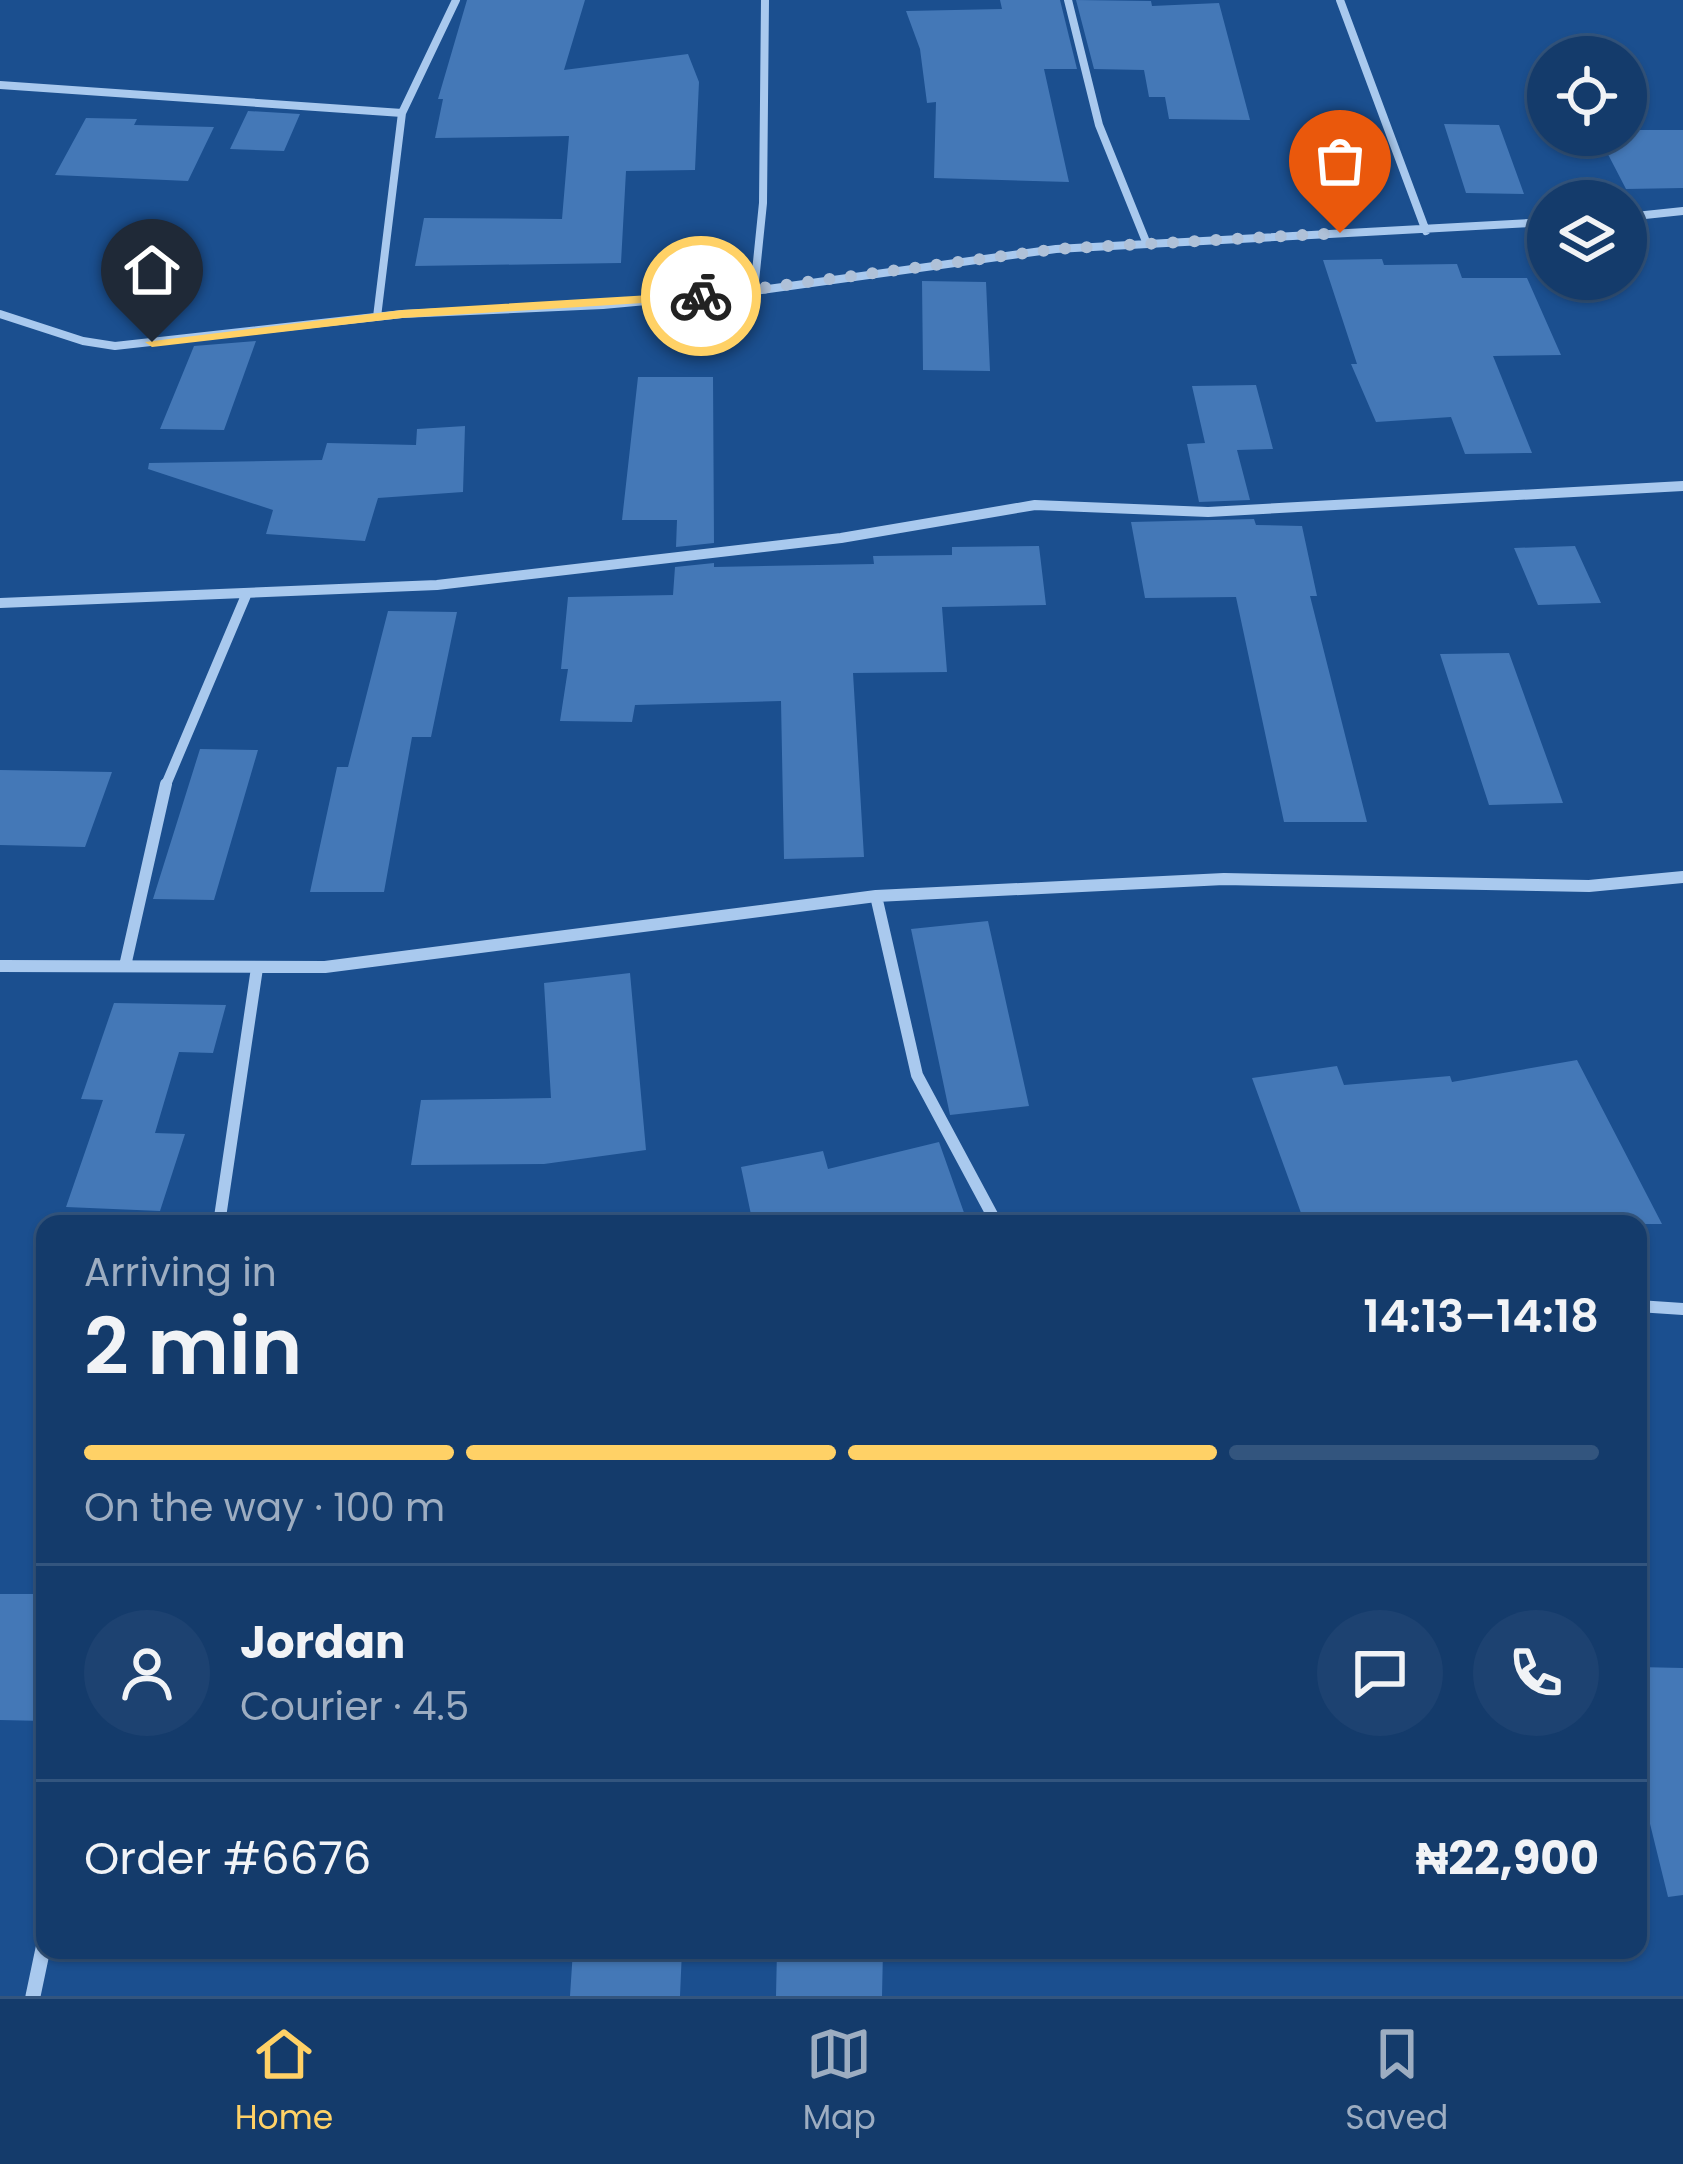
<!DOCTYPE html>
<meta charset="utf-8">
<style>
:root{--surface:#143b6b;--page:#1d4271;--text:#f1f3f6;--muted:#9dadc1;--line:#33557e;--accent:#ffd166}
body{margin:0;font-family:Poppins,sans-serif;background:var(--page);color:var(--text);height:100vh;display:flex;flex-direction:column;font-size:45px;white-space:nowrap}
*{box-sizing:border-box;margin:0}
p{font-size:39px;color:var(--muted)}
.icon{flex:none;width:66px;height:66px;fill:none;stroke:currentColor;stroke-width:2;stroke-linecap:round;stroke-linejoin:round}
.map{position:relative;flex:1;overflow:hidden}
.drawer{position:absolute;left:36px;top:1215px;width:1611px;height:744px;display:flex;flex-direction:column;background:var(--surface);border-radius:24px;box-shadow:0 3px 9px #0004,0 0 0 3px var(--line)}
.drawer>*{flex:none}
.fabs{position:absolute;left:1527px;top:36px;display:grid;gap:24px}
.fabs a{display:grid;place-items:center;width:120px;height:120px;border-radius:50%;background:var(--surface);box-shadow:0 3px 9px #0004,0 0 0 3px var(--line);font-size:60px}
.pin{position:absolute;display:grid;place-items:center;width:102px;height:102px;color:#fff;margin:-123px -51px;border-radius:50% 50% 50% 0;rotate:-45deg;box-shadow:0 0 12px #0007}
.pin .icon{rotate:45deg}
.courier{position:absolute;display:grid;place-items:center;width:120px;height:120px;margin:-60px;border:9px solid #ffd166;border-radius:50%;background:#fff;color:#222;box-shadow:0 3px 15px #0007}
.overview em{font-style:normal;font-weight:600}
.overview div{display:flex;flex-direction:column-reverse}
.overview{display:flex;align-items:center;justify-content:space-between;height:204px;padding:0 48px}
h1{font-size:78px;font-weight:600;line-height:90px}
.bar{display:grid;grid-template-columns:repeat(4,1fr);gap:18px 12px;align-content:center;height:144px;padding:0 48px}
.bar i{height:15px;border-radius:9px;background:var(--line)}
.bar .selected{background:var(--accent)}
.bar p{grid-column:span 4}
.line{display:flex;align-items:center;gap:30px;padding:0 48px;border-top:3px solid var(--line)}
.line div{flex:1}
.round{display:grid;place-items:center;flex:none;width:126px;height:126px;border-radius:63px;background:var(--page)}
.dock{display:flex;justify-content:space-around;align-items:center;height:168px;border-top:3px solid var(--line);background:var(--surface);font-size:33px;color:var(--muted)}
.dock a{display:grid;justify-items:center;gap:6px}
.dock .selected{color:var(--accent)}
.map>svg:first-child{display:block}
.building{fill:#4478b7}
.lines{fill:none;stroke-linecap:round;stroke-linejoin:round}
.street-far3{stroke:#a9c9ee;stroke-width:8}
.street-far2{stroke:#a9c9ee;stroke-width:10}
.street-far1{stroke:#a9c9ee;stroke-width:12}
.street{stroke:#a9c9ee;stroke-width:15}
.route{fill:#ffd166}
.done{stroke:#afc1d8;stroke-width:12;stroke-dasharray:0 21.6}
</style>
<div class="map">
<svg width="1683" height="1996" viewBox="0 0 1683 1996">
<rect width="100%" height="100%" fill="#1b4f8f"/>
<path class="building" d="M467,0h118l-21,70 124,-16 11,28 -4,88 -69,1 -5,92 -206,3 9,-48 138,1 7,-83 -134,2 8,-39h-5z
M1000,0h60l17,69h-33l25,113 -135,-4 2,-76 -9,1 -7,-54 -14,-38 96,-2z
M1076,0l75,1 1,5 67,-3 31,117 -81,-1 -4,-22h-16l-5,-27 -50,-1z
M248,111l52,3 -16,37 -54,-2z
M86,118l51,1 -3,6 80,2 -26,54 -133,-6z
M1444,124l55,1 25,69 -58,-1z
M1626,130h57v58l-57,1 -28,-54h28z
M1382,259l2,6 73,-1 5,14h65l34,77 -68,1 39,97 -67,1 -14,-37 -75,5 -25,-58h6l-34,-104z
M922,281l64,1 4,89 -67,-1z
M256,341l-32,89 -64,-1 34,-83z
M638,377h75l1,166 -38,4 1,-27h-55z
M1256,385l17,64 -36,1 13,50 -51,2 -12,-58 18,-1 -13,-57z
M465,426l-2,66 -85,6 -13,43 -99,-7 7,-24 -125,-41 1,-6 173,-3 5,-17 89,2 1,-16z
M1254,519l2,6 46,1 15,70h-7l57,226h-83l-48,-225 -91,1 -14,-76z
M1039,546l7,59 -104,2 5,65 -94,1 11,184 -80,2 -3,-158 -146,4 -3,17 -72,-1 8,-52h-7l7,-72 105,-2 2,-28 39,-4v4l160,-3 -1,-8 79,-1v-8z
M1575,546l26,57 -63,2 -24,-57z
M388,611l69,1 -26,125h-19l-28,155h-74l27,-125h11z
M1509,653l54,150 -74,2 -49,-151z
M200,749l58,1 -44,150 -61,-1z
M0,770l112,2 -27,75 -85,-2z
M988,921l41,185 -79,9 -39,-186z
M630,973l16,177 -102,14 -133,1 10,-65 130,-2 -7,-115z
M114,1003l112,2 -13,48 -34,-1 -24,81 30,1 -25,77 -94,-4 37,-107 -22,-1z
M1577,1060l85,164h-357l-53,-146 85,-12 7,19 106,-9 2,6z
M939,1142l29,82h-215l-12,-57 82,-16 5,18z
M0,1594h45v127l-45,-1z
M1638,1667l45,1v227l-15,2 -30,-122z
M573,1950h109l-2,46h-110z
M777,1950h106l-1,46h-106z"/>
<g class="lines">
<path class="street-far3" d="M1068,0l31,125 48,119
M1340,0l86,231
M0,85l402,28
M1626,217l57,-6
M754,291l9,-88 2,-203
M0,314l83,27 32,5 287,-32 201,-9 151,-14 302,-42 492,-27
M377,317l25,-204 54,-113"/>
<path class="street-far2" d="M0,603l437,-18 404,-47 194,-33 173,7 475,-26
M165,787l82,-194"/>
<path class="street-far1" d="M876,896l41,179 80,149
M0,966l325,1 551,-71 348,-17 365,7 94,-9
M125,966l41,-182
M219,1224l38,-256
M1638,1306l45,3"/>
<path class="street" d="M33,1996l12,-57"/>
</g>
<path class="route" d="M701,292l5,7 -304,19 -250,29 -7,-5 257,-32z"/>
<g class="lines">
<path class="done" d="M701,296l355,-47 284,-16"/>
</g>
</svg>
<div class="fabs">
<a><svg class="icon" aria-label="locate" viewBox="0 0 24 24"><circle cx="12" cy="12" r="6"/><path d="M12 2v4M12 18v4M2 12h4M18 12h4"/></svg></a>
<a><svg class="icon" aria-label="layers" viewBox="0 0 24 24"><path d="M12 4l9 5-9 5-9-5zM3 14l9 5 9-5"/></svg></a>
</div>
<div class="pin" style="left:1340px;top:233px;background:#ea580c"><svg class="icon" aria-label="bag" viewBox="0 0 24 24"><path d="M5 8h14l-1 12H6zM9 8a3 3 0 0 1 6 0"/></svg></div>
<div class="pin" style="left:152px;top:342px;background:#1f2937"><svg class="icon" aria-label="home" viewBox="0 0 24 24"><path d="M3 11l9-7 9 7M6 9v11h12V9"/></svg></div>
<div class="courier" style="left:701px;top:296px"><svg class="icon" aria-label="bike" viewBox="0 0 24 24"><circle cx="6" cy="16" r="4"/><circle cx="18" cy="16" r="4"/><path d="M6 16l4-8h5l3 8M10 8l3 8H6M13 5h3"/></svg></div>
<section class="drawer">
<div class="overview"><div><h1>2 min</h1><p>Arriving in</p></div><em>14:13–14:18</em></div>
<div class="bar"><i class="selected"></i><i class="selected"></i><i class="selected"></i><i></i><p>On the way · 100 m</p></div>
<div class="line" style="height:216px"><a class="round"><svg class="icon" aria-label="person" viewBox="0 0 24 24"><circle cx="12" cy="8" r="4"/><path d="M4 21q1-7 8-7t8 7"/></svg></a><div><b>Jordan</b><p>Courier · 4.5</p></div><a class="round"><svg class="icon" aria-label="chat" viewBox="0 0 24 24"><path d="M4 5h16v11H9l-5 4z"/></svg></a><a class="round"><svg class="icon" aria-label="phone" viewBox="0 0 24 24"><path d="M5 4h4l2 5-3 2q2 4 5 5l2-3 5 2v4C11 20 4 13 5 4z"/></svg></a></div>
<div class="line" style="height:156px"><div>Order #6676</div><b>₦22,900</b></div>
</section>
</div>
<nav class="dock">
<a class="selected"><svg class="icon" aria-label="home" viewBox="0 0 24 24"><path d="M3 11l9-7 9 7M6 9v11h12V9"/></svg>Home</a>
<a><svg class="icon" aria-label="map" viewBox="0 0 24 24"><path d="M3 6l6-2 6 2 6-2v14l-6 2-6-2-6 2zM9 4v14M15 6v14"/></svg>Map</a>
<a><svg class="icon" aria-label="saved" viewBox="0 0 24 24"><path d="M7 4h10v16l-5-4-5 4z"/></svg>Saved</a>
</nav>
